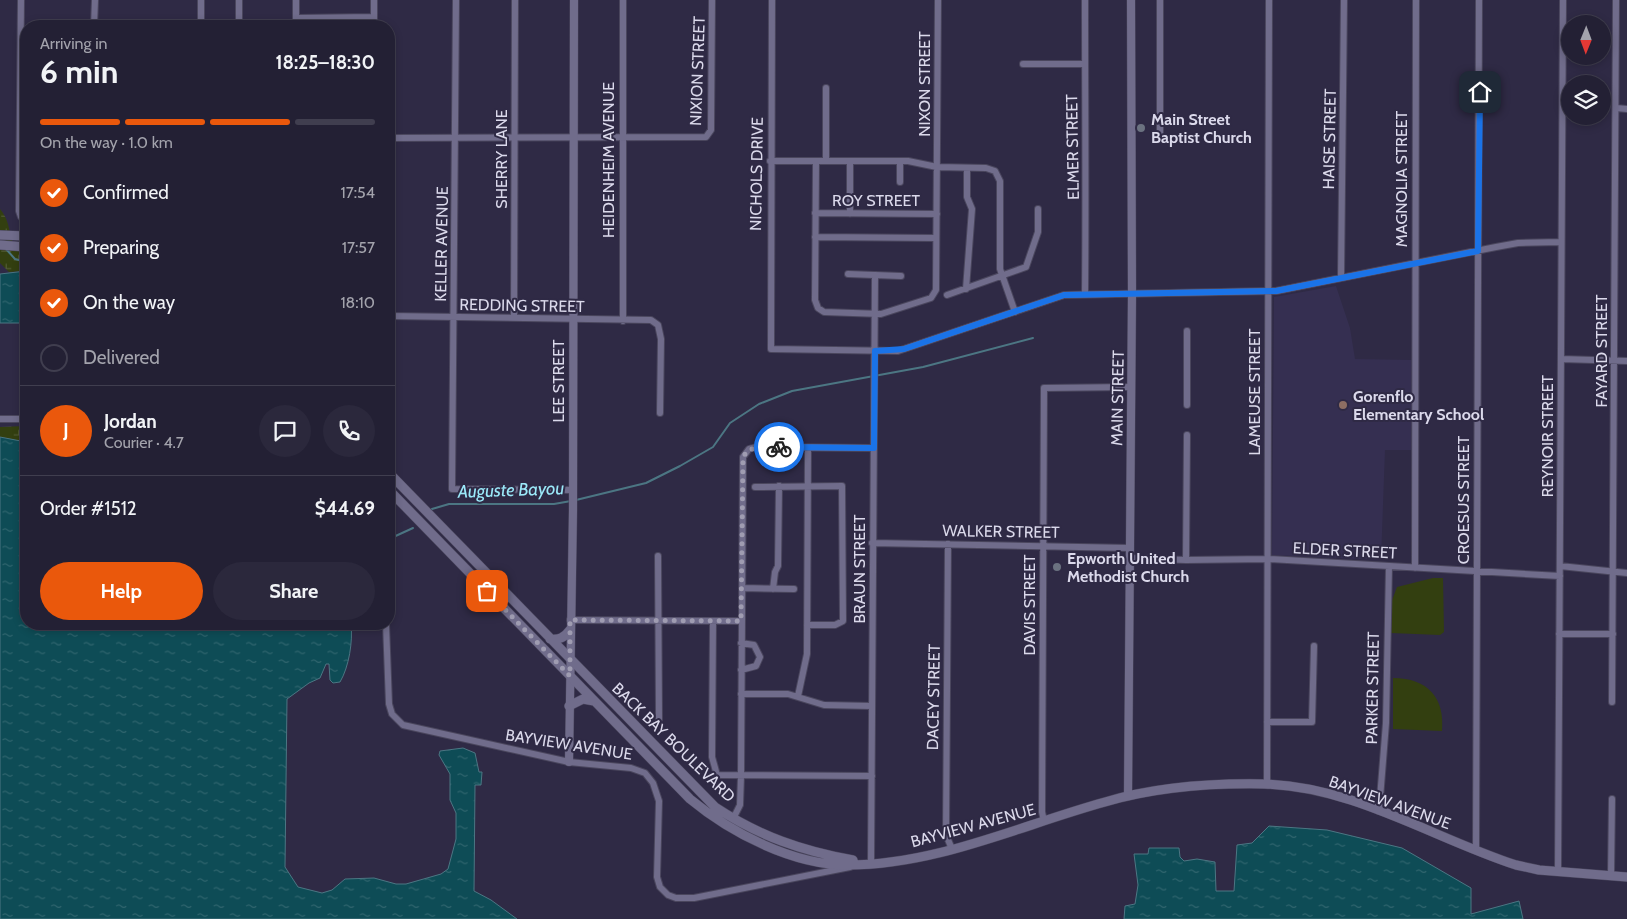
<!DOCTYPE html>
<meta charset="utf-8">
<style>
:root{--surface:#232034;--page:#2b283c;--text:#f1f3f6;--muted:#a3a3ac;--line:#403e4f;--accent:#ea580c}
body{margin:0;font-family:Cabin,sans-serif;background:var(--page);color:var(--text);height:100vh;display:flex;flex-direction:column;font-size:19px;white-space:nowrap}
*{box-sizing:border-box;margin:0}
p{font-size:16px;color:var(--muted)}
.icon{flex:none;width:28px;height:28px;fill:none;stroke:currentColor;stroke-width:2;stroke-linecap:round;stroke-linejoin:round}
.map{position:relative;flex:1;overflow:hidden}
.sheet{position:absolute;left:20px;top:20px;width:375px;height:610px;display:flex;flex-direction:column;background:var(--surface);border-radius:20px;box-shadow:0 2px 8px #0003,0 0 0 1px var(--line)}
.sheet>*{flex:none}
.needle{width:32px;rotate:181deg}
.fabs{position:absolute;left:1561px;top:15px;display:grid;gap:10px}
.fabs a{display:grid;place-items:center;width:50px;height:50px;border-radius:50%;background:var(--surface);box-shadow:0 2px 8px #0003,0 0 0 1px var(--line);font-size:25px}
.pin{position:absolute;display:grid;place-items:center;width:42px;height:42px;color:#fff;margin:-21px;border-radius:10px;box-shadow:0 2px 8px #0006}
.courier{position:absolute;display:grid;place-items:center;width:50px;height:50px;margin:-25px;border:4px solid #1a73e8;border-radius:50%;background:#fff;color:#222;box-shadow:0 1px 6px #0007}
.overview em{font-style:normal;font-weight:700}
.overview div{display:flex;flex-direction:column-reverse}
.overview{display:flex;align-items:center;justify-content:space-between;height:85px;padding:0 20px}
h1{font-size:32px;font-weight:700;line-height:38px}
.bar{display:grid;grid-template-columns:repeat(4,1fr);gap:8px 5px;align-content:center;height:60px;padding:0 20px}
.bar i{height:6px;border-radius:4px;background:var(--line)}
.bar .current{background:var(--accent)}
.bar p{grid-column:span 4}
.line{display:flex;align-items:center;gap:12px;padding:0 20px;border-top:1px solid var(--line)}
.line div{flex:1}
.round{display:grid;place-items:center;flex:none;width:52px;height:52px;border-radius:26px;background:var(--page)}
ol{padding:0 20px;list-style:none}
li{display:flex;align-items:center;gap:15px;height:55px}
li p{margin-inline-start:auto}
li .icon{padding:5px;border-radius:50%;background:var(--accent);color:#fff;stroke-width:4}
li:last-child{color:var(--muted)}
li i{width:28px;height:28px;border:2px solid var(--line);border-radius:50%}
.cta{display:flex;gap:10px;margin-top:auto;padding:10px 20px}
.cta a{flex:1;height:58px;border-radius:30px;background:var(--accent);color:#fff;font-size:20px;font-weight:700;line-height:58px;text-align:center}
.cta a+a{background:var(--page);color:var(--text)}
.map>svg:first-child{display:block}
.built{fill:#352f51}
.green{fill:#333f10}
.wetland{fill:url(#wetland-marsh)}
.water{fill:url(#water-ripples);stroke:#4c7683}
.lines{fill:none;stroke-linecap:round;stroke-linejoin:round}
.stream{stroke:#4c7683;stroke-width:2}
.minor-casing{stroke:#4a465d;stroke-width:8}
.tertiary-casing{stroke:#4a465d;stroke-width:9}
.secondary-casing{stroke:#4a465d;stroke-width:10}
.minor{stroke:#706c8b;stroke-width:6}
.tertiary{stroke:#706c8b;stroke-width:8}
.secondary{stroke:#706c8b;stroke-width:9}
.done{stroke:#9f9cb1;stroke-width:5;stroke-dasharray:0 9}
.route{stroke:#1a73e8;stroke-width:6}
.worship-dot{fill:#6b7280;stroke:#2f2a45;stroke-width:2}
.education-dot{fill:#8d6e63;stroke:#2f2a45;stroke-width:2}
.labels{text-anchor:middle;stroke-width:4;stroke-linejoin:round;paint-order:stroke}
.street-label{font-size:16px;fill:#dbd9eb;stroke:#2f2a45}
.poi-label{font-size:16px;font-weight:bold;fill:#dbd9eb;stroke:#2f2a45;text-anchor:start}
.water-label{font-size:18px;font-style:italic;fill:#9be9f9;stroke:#2f2a45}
</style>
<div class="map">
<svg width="1627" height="919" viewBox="0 0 1627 919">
<defs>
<pattern id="wetland-marsh" width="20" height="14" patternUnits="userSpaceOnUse" patternTransform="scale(1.25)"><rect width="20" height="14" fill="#333f10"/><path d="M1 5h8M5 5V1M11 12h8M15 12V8" fill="none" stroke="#505a33"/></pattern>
<pattern id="water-ripples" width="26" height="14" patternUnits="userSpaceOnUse" patternTransform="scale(1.25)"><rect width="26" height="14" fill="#0e4c56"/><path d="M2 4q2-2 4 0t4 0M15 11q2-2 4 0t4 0" fill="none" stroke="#30656e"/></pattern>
</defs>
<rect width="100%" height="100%" fill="#2f2a45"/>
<path class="built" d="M1336,286l14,42 5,31 58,1 -1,90h-27l-4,110 -109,-5 2,-258z"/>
<path class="green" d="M1433,578h10l1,54 -4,3 -49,-2v-30l6,-16z
M1393,678c35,0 52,20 49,53l-49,-2z"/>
<path class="wetland" d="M0,209c15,18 4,33 26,48v14l-17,1 -9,-9z
M26,426v16l-26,-5v-10z"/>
<path class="water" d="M26,271v52h-26v-49z
M0,437l26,5v182h325c2,17 -2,43 -11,58l-7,1 -3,-3 -1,-16h-3l-6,14 -11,5 -22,16 -2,168 13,20 24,6 10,-3 13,-11 29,-1 22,6h10l35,-10 7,-5 8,-30v-26l-6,-13v-26l-11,-19 1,-4 23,-3 12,5 4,19h3l-1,13h-6l-1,106 17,9 26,19h-517z
M1269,826l58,4 75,18 69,40v26l48,-13 4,18h-399l1,-13 10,-2 3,-19 -4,-31h14l1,-6h30l1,9 4,4 13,-2 18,3 1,29h18l3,-46 15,-2z"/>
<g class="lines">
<path class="stream" d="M6,249l9,10 11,3
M576,500l70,-17 34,-17 33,-19 17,-24 29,-19 33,-13 131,-24 110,-29
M432,509l17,-5h105l17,-3
M389,539l24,-11"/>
<g class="minor-casing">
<path id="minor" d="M21,0l-2,211 2,6 5,1
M201,0v26
M239,0v26
M456,0l-4,489 121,1
M772,0l-1,349 127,2 166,-56 212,-4 220,-44 22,-4 43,-1
M1160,0v133
M296,18l78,-1
M94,26l1,-26
M296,26v-26
M374,26v-26
M1023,64h62
M1616,108l11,1
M389,138l317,-1 5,-7 1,-130
M826,160v-72
M770,161h138l29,6 49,1 9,3 5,10v88l15,43
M816,161l-1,139 3,8 6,4 57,2 50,-16 5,-8 2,-290
M900,182v-21
M815,213l122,1
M850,214v-53
M815,237l121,1
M848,274l53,2
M1341,278l3,-278
M966,289l6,-80 -5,-12v-29
M1085,293c1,-97 0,-195 0,-293
M947,295l79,-28 12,-35v-23
M389,316l262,4 7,5 3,14 -1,74
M514,318l1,-318
M623,321v-321
M1561,359l66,2
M1187,405v-74
M0,419h26
M755,487l87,-1 1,135 -8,4h-28
M872,543l258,5
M948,544l-2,291 6,14
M658,556l1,163
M1130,558l56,2 82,-1 292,17
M1186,560l1,-125
M1560,566l67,7
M1415,568l1,-568
M742,588l52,1
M773,589l2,-17 3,-6 1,-80
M570,620l171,1
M713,621l-1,136 5,18 155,1
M386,624l3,80 3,10 11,11 166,37 62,6 14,5 8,10 6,18 -2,76 3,10 8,8 8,3h18l156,-31
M1559,634h54
M741,670l15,-4 4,-9 -6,-12 -13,-2
M741,694h47l36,11 48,1
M798,696l9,-42 1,-206
M1612,702l4,-702
M1267,722h45l2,-76
M1267,784l2,-784
M1379,811l7,-88 3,-157
M733,819l7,-14 1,-29 2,-319 6,-8 7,-2 117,1
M1044,821l-2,-9 2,-424 86,-1
M1476,850l3,-850
M867,864l4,-1 4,-588
M1558,872l5,-872
M1611,876l1,-77"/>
</g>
<g class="tertiary-casing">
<path id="tertiary" d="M569,762l4,-252 1,-510
M1128,796l4,-502 -1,-294"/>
</g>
<g class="secondary-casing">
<path id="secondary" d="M0,235l26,1
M0,245l26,2
M389,473l326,334c44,29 87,44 138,53
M389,490l301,309c41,34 103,66 158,66 89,0 173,-40 257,-63 51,-15 106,-19 159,-18 89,2 169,54 252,81l23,5 88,7
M550,639c9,1 14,-1 20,-9
M569,706l14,-7 11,2"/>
</g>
<use href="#minor" class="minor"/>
<use href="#tertiary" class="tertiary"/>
<use href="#secondary" class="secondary"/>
</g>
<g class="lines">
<path class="done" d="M487,591l83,85v-56l171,1 2,-164c8,-13 23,-10 36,-10"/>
<path class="route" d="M779,447l95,1 1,-97 29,-2 160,-54 212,-4 202,-40 2,-159"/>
</g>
<g class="worship-dot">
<circle cx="1141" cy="128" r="5"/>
<circle cx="1057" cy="567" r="5"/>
</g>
<circle class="education-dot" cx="1343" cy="405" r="5"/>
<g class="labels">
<g class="street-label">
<text transform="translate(697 71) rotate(-88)" y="6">NIXION STREET</text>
<text transform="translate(924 84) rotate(-90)" y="6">NIXON STREET</text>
<text transform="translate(1329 139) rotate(-89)" y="6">HAISE STREET</text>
<text transform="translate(1072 147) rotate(-91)" y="6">ELMER STREET</text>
<text transform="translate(501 159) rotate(-90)" y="6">SHERRY LANE</text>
<text transform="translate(608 160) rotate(-90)" y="6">HEIDENHEIM AVENUE</text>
<text transform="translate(756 174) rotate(-89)" y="6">NICHOLS DRIVE</text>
<text transform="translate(1401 179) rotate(-90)" y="6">MAGNOLIA STREET</text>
<text x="876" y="206">ROY STREET</text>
<text transform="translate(441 244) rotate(-89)" y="6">KELLER AVENUE</text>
<text transform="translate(522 305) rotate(1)" y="6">REDDING STREET</text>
<text transform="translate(1601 351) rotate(-90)" y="6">FAYARD STREET</text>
<text transform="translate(558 381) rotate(-90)" y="6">LEE STREET</text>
<text transform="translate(1254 392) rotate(-90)" y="6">LAMEUSE STREET</text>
<text transform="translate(1117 398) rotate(-89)" y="6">MAIN STREET</text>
<text transform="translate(1547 436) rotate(-90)" y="6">REYNOIR STREET</text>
<text transform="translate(1463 500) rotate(-90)" y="6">CROESUS STREET</text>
<text transform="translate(1001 531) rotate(1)" y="6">WALKER STREET</text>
<text transform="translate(1345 550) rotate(3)" y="6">ELDER STREET</text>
<text transform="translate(859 569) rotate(-90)" y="6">BRAUN STREET</text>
<text transform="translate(1029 605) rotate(-90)" y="6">DAVIS STREET</text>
<text transform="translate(1372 688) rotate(-89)" y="6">PARKER STREET</text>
<text transform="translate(933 697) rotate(-89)" y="6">DACEY STREET</text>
<text transform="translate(674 742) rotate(44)" y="6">BACK BAY BOULEVARD</text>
<text transform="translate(569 744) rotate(9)" y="6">BAYVIEW AVENUE</text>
<text transform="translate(1390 802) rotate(20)" y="6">BAYVIEW AVENUE</text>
<text transform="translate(973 825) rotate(-15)" y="6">BAYVIEW AVENUE</text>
</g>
<g class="poi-label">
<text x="1151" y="125">Main Street<tspan x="1151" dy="18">Baptist Church</tspan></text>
<text x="1353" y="402">Gorenflo<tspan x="1353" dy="18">Elementary School</tspan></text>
<text x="1067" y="564">Epworth United<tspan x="1067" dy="18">Methodist Church</tspan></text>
</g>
<g class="water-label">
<text transform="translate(511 490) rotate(-2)" y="6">Auguste Bayou</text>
</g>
</g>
</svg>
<div class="fabs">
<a><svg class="needle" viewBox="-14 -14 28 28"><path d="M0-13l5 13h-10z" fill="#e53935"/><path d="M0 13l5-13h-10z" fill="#a3a3ac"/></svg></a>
<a><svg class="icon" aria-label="layers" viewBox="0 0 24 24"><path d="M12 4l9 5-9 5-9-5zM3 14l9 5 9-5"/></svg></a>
</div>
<div class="pin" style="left:487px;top:591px;background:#ea580c"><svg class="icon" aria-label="bag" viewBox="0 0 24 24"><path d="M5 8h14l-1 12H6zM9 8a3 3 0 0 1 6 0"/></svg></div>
<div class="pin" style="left:1480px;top:92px;background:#1f2937"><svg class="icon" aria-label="home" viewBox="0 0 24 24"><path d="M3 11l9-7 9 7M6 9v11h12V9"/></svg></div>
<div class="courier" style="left:779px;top:447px"><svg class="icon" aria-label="bike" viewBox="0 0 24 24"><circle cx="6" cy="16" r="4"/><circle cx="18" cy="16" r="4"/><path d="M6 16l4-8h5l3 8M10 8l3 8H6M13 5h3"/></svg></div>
<section class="sheet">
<div class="overview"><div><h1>6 min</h1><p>Arriving in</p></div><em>18:25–18:30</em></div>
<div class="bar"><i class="current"></i><i class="current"></i><i class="current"></i><i></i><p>On the way · 1.0 km</p></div>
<ol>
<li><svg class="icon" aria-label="check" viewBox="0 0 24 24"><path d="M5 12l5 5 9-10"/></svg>Confirmed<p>17:54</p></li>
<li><svg class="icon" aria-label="check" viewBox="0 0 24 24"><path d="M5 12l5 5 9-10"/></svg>Preparing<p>17:57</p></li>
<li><svg class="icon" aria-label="check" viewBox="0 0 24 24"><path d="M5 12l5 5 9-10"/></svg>On the way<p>18:10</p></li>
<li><i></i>Delivered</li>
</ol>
<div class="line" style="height:90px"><b class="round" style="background:var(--accent);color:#fff">J</b><div><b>Jordan</b><p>Courier · 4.7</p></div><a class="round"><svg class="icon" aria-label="chat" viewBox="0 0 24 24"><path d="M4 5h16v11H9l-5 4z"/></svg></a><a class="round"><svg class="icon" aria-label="phone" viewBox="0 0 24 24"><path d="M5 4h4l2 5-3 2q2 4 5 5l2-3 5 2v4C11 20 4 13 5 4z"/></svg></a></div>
<div class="line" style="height:65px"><div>Order #1512</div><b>$44.69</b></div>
<div class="cta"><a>Help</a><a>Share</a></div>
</section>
</div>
